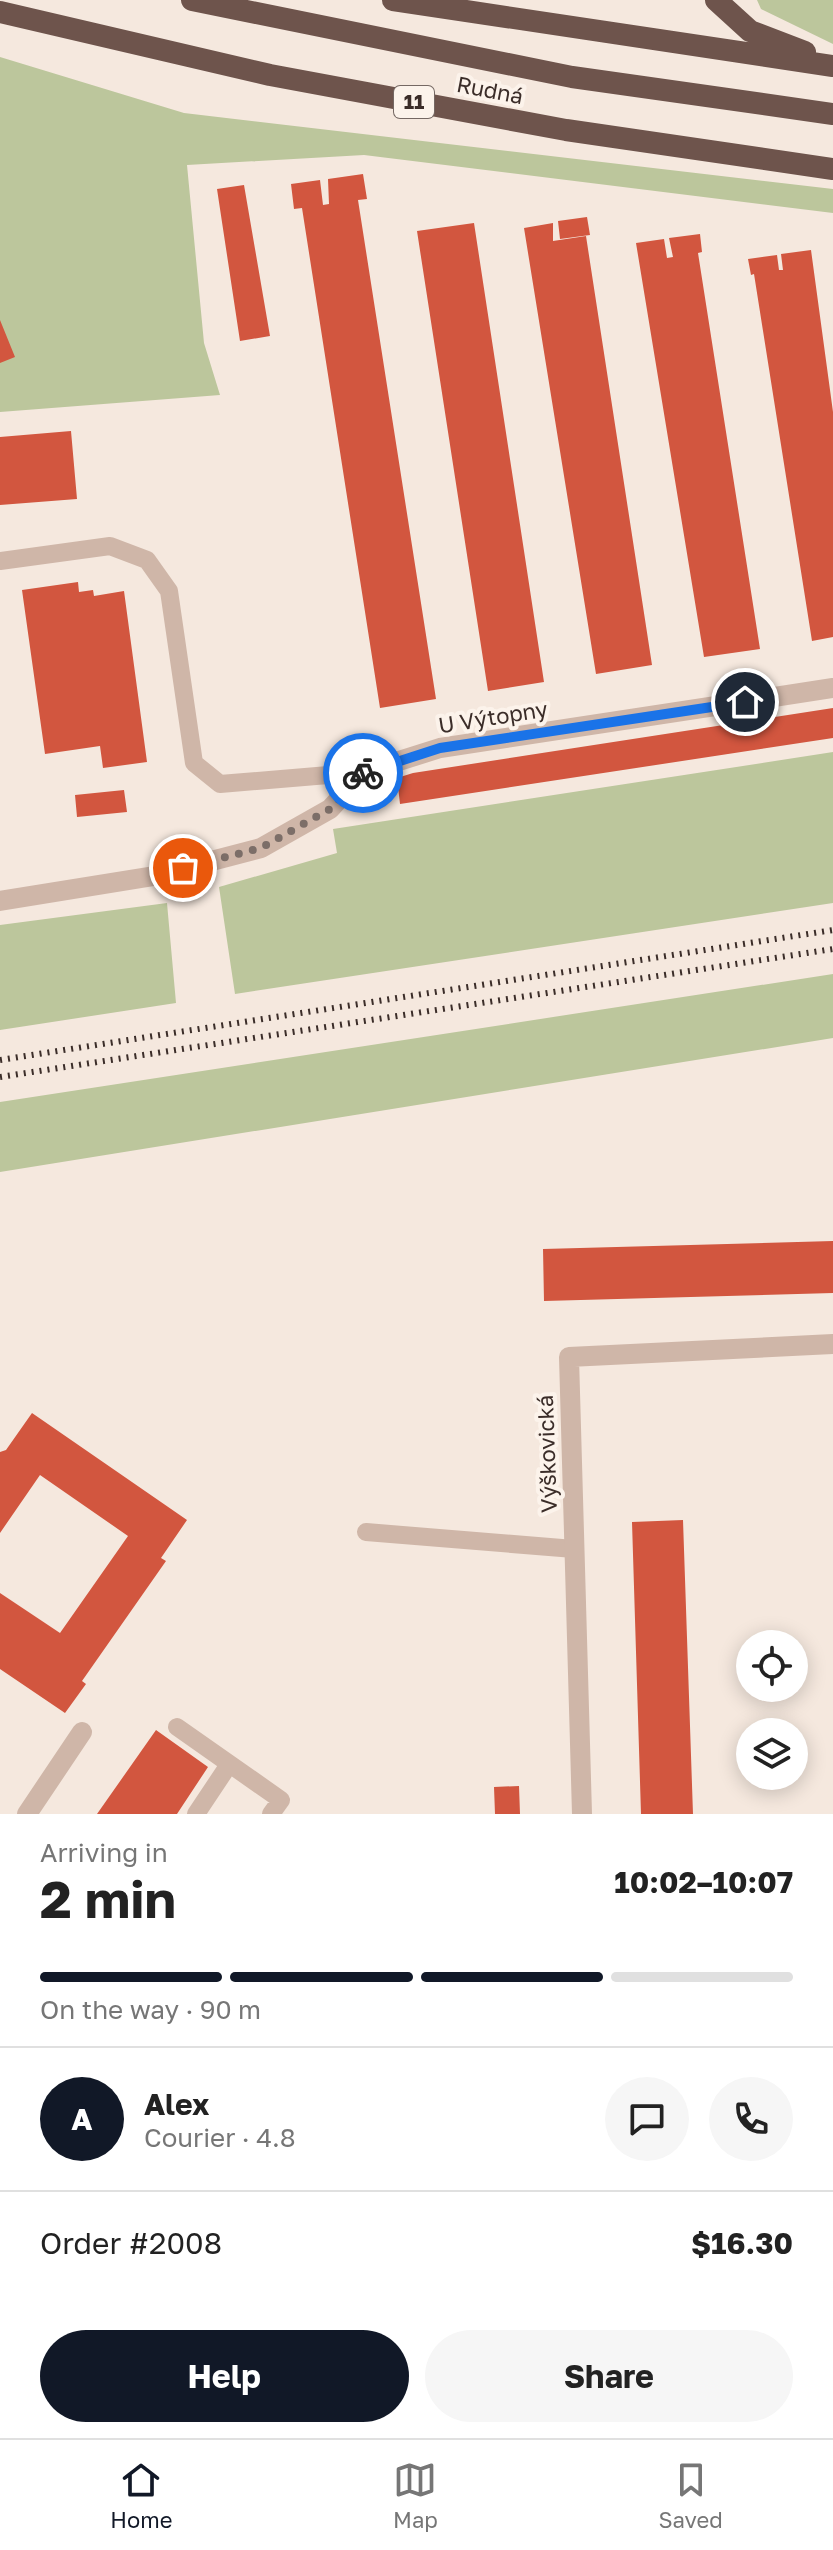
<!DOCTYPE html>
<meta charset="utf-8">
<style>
:root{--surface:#fff;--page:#f6f6f6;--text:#222;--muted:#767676;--line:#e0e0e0;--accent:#111827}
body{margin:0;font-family:"Golos Text",sans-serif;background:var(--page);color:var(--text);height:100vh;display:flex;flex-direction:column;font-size:30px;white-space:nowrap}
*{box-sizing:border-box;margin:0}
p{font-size:26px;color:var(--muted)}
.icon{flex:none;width:44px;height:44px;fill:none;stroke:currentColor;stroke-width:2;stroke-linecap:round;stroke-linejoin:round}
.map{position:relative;height:1814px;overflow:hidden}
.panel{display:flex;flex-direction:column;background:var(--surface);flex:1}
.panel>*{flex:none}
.tools{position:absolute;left:736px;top:1630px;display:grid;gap:16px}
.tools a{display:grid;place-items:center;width:72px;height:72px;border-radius:50%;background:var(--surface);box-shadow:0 4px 20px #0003;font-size:40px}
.pin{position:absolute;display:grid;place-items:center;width:68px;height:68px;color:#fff;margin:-34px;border:4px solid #fff;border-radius:50%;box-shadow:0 2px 8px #0007}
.courier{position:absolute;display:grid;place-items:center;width:80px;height:80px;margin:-40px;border:6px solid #1a73e8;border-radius:50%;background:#fff;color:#222;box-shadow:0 2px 10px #0007}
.headline em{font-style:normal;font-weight:700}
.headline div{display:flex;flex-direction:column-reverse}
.headline{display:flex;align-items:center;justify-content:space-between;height:136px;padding:0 40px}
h1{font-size:52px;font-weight:700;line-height:60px}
.bar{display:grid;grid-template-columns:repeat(4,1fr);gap:12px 8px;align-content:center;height:96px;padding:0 40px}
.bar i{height:10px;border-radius:6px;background:var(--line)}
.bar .selected{background:var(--accent)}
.bar p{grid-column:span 4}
.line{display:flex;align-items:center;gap:20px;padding:0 40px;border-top:2px solid var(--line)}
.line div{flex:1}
.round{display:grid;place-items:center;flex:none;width:84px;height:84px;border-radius:42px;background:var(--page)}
.primary-button{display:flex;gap:16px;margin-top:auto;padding:16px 40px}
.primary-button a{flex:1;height:92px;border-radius:48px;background:var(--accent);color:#fff;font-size:32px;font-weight:700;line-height:92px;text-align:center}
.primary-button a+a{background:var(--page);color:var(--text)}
.menu{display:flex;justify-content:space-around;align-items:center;height:112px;border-top:2px solid var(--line);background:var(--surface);font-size:22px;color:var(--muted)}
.menu a{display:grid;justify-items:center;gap:4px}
.menu .selected{color:var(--accent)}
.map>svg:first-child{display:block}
.green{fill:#bcc69c}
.building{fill:#d2563f}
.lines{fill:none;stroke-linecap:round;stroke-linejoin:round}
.service{stroke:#cfb6a8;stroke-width:18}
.minor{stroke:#cfb6a8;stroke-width:20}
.trunk{stroke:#6e544c;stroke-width:22}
.rail{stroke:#3b2d29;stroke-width:6;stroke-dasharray:2 6;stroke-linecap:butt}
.done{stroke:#7c6e68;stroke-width:8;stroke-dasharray:0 14.4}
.route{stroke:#1a73e8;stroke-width:10}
.labels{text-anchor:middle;stroke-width:8;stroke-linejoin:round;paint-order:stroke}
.shield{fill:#fcf3eb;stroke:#756863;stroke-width:2}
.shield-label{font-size:20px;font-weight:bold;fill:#3b2d29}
.street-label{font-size:22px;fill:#3b2d29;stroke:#fcf3eb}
</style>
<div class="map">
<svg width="833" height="1814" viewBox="0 0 833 1814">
<rect width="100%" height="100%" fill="#f5e8de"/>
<path class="green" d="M757,0h76v44l-72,-35z
M0,57l184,56 649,76v24l-469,-58 -177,10 17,178 16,52 -220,17z
M833,752v151l-598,91 -16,-107 118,-34 -4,-24z
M167,903l9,100 -176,27v-105z
M833,974v64l-833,134v-70z"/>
<path class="building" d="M363,174l4,25 -9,1 78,499 -56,9 -78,-500 -8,1 -3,-25 29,-4 3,25 6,-1 -1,-25z
M244,185l26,151 -30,5 -23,-152z
M587,217l3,18 -30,4 -2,-18z
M474,223l70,459 -56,9 -71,-460z
M553,223v18l33,-5 66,429 -56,9 -72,-446z
M700,234l2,18 -4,1 62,396 -56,8 -68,-414 28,-4 3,19 6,-1 -4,-19z
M811,250l22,162v225l-21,4 -58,-367 -3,1 -3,-16 29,-4 2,15h4l-2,-16z
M0,320l15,37 -15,6z
M71,431l6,68 -77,6v-68z
M78,582l1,10 14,-2 1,6 30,-5 23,171 -44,6 -3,-22 -55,8 -23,-164z
M833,708v30l-433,66 -3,-26 16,-5z
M124,790l3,22 -50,5 -2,-22z
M833,1241v52l-289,8 -1,-52z
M32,1413l155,107 -26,38 5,3 -84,120 4,3 -21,29 -65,-44v-76l60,40 68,-97 -88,-61 -40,58v-81l6,-2z
M683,1520l10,294h-52l-9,-292z
M156,1730l52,37 -31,47h-80z
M519,1786l1,28h-25l-1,-27z"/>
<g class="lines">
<path class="service" d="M0,561l110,-15 37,14 22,31 25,172 26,21 144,-12
M366,1532l208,17
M177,1727l104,73 -10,14
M196,1814l32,-48"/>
<path class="minor" d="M0,901l154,-25 107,-28 69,-39 34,-37 76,-24 393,-60
M27,1814l55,-82
M582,1814l-13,-457 264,-13"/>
<path class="trunk" d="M192,0l380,77 261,37
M393,0l440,66
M716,0l34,31 55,21
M0,12l270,63 296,55 267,39"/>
<path class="rail" d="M0,1060l833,-130
M0,1077l833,-128"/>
</g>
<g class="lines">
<path class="done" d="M183,868l78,-20 69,-39 33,-36"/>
<path class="route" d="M363,773l77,-25 305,-46"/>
</g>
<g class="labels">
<rect class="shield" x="394" y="86" width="40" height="32" rx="6"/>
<g class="shield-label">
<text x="414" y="109">11</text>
</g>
<g class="street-label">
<text transform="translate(490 90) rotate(11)" y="8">Rudná</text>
<text transform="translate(493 717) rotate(-9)" y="8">U Výtopny</text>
<text transform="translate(547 1454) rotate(-92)" y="8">Výškovická</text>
</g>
</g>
</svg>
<div class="tools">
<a><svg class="icon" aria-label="locate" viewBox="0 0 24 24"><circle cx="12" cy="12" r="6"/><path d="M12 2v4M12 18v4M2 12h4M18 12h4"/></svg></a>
<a><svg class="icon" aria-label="layers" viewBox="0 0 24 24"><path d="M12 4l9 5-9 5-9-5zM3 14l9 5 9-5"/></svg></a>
</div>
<div class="pin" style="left:183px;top:868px;background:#ea580c"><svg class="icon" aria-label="bag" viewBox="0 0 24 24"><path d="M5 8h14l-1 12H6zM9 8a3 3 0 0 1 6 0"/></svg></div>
<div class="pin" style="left:745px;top:702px;background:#1f2937"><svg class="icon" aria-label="home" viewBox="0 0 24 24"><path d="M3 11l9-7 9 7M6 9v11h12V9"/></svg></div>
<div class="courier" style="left:363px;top:773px"><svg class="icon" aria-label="bike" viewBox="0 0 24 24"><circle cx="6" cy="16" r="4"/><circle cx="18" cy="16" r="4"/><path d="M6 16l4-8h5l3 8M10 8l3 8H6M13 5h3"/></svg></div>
</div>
<section class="panel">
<div class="headline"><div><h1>2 min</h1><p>Arriving in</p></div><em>10:02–10:07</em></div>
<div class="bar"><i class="selected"></i><i class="selected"></i><i class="selected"></i><i></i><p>On the way · 90 m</p></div>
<div class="line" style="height:144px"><b class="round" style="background:var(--accent);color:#fff">A</b><div><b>Alex</b><p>Courier · 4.8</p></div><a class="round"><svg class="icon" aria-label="chat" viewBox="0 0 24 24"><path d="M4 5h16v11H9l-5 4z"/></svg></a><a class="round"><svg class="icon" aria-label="phone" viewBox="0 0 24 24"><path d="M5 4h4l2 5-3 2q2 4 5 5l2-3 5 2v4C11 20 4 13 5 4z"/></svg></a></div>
<div class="line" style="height:104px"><div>Order #2008</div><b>$16.30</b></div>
<div class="primary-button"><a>Help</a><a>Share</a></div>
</section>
<nav class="menu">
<a class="selected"><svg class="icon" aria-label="home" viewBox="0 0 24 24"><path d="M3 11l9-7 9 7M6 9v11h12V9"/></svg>Home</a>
<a><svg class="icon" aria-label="map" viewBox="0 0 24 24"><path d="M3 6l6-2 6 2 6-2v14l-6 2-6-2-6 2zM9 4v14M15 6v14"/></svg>Map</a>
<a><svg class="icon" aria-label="saved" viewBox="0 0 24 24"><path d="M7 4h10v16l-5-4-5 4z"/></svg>Saved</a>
</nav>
